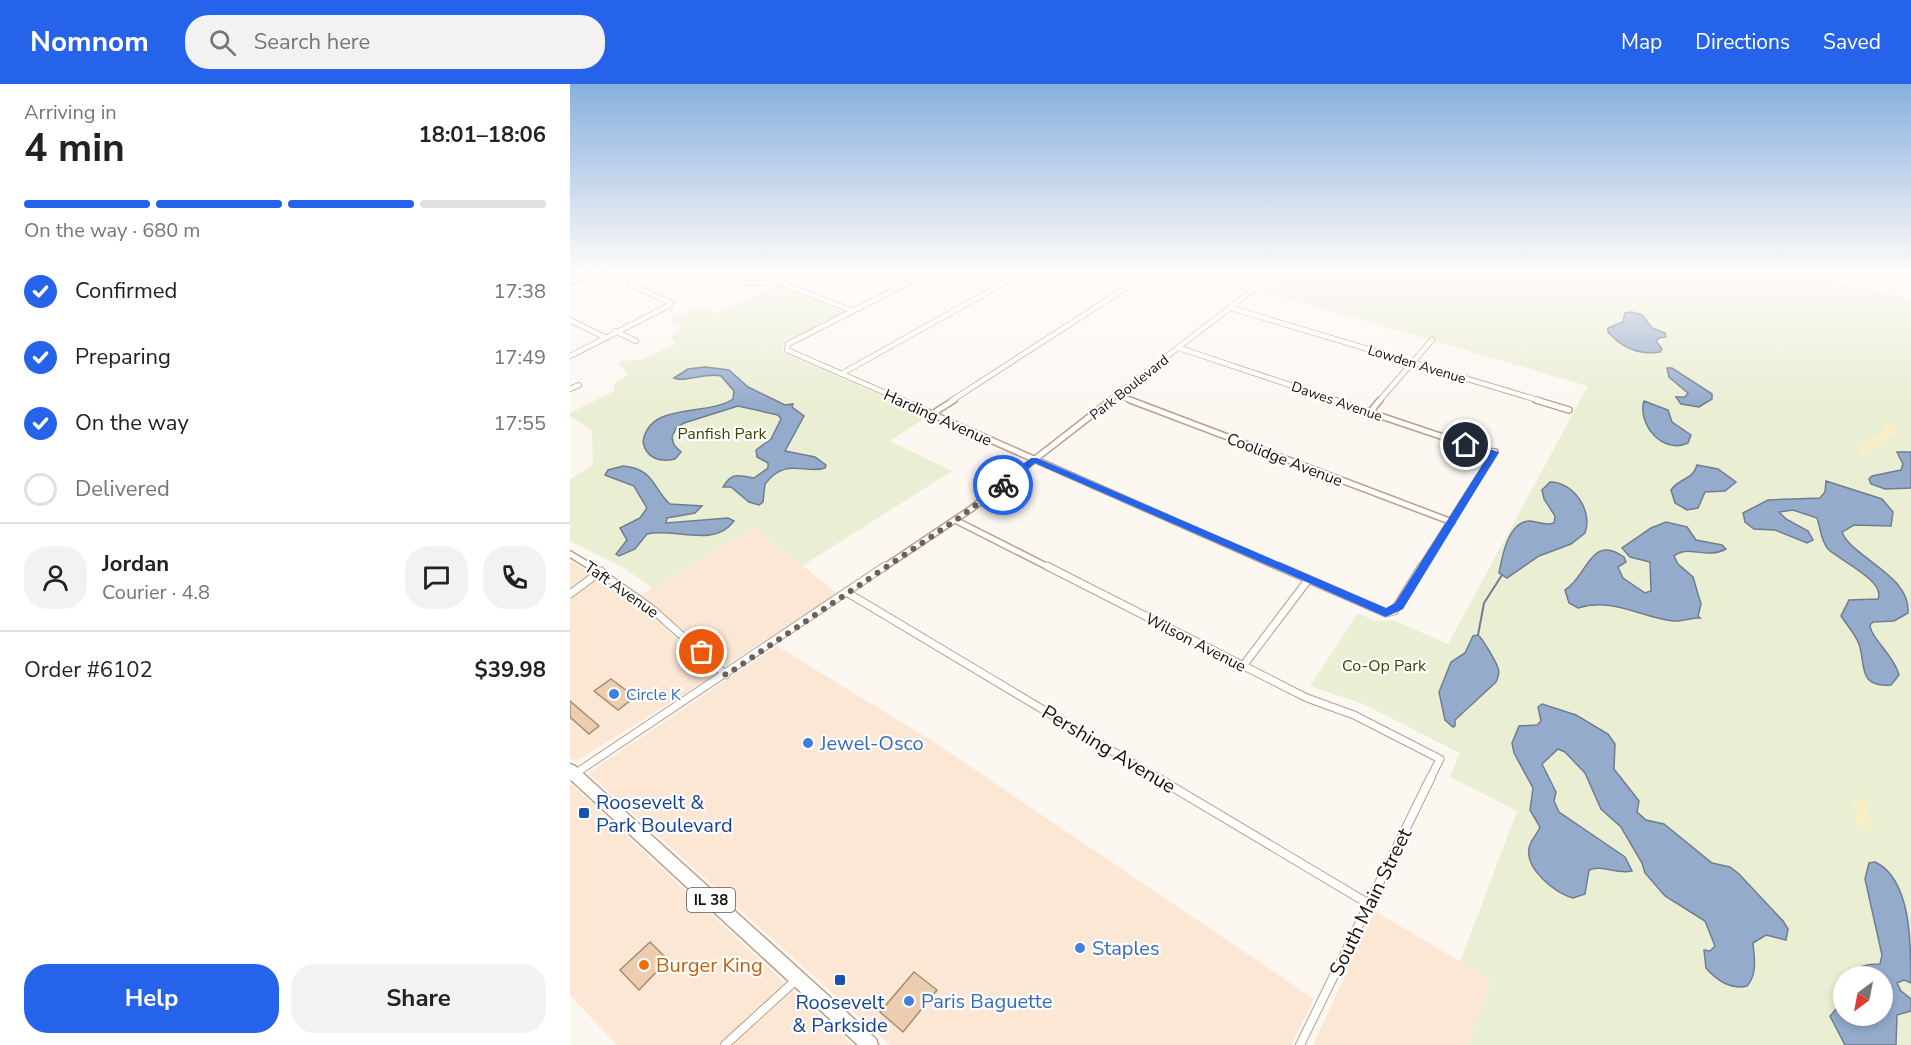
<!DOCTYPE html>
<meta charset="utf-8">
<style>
:root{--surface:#fff;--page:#f2f2f2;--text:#222;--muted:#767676;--line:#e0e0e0;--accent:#2563eb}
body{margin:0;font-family:"Nunito Sans",sans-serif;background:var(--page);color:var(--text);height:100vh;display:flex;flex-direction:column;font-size:22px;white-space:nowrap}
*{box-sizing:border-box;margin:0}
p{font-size:20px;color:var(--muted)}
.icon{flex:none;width:33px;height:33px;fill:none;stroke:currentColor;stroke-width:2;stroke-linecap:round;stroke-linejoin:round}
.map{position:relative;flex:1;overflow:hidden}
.details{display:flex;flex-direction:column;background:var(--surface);width:570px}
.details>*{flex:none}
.needle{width:39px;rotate:212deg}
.fabs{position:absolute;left:1263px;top:882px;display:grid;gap:12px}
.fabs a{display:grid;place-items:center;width:60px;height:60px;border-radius:50%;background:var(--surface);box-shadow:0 3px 9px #0003;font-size:30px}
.pin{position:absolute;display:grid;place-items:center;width:51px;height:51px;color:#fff;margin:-26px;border:3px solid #fff;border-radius:50%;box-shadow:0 2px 6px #0007}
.courier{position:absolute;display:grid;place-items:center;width:60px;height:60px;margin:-30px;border:4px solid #2563eb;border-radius:50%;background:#fff;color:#222;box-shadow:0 2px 8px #0007}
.headline em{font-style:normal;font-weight:700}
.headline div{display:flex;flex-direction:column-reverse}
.headline{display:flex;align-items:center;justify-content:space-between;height:102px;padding:0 24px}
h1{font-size:39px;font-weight:700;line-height:45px}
.bar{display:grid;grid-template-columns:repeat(4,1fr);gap:9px 6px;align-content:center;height:72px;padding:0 24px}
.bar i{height:8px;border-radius:4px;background:var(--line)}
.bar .current{background:var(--accent)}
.bar p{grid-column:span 4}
.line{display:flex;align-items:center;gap:15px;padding:0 24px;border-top:2px solid var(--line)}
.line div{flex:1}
.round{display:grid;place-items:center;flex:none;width:63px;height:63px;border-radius:24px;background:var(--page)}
ol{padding:0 24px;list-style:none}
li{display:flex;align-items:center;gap:18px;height:66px}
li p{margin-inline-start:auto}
li .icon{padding:6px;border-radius:50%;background:var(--accent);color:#fff;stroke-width:4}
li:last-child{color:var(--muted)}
li i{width:33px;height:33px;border:3px solid var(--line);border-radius:50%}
.cta{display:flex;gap:12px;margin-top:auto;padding:12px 24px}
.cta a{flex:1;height:69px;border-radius:24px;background:var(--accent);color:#fff;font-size:24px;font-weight:700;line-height:69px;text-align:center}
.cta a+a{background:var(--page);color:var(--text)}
header{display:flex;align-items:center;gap:36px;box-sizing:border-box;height:84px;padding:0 30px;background:var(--accent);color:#fff}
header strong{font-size:28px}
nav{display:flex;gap:33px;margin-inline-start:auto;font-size:21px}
.search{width:420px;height:54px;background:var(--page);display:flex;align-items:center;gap:15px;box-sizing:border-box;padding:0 21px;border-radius:24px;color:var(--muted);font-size:22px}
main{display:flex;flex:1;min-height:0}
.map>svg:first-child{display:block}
.built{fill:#fce7d5}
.green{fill:#eaeed2;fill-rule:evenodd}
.sand{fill:#f8efc9}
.water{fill:#95abcc;stroke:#707d91;stroke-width:1.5}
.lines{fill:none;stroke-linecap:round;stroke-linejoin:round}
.stream{stroke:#707d91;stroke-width:2}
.building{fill:#edcdb0;stroke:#a58c74;stroke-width:1.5}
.street-far3-casing{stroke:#ba9f87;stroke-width:6}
.street-far2-casing{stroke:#ba9f87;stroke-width:8}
.street-far1-casing{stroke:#ba9f87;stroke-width:9}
.street-casing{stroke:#ba9f87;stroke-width:10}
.primary-casing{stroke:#ba9f87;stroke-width:3}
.street-far3{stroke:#fff;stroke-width:4.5}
.street-far2{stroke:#fff;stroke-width:5}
.street-far1{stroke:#fff;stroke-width:7}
.street{stroke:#fff;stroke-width:8}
.primary{fill:#fff;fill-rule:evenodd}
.route{fill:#2563eb}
.done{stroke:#69625a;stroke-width:6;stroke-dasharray:0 10.8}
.shop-dot{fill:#3f7fe0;stroke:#fff;stroke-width:2}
.transit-dot{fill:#1a4fb4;stroke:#fff;stroke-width:2}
.food-dot{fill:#e8710a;stroke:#fff;stroke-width:2}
.labels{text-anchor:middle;stroke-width:4.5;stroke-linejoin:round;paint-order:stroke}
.far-street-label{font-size:14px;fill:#1a1108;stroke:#fff}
.shield{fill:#fff;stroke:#5f5852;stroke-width:1.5}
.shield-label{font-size:15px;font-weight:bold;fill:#1a1108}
.street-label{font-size:16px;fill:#1a1108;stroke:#fff}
.park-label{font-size:16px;fill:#3f4300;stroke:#fff}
.shop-label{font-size:16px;fill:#366cbe;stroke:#fff;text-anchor:start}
.near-shop-label{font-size:20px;fill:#366cbe;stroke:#fff;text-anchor:start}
.near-street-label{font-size:20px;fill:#1a1108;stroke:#fff}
.near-transit-label{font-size:20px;fill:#164399;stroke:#fff;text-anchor:start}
.near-food-label{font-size:20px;fill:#c56008;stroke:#fff;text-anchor:start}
</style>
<header>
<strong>Nomnom</strong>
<div class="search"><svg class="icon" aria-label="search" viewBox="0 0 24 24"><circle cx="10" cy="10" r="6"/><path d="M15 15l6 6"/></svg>Search here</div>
<nav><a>Map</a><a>Directions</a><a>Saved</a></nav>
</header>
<main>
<section class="details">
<div class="headline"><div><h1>4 min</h1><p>Arriving in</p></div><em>18:01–18:06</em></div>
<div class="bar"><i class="current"></i><i class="current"></i><i class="current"></i><i></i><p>On the way · 680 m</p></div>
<ol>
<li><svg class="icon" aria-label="check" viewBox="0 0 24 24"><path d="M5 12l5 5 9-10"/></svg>Confirmed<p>17:38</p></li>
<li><svg class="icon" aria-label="check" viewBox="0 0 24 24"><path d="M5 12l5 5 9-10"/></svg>Preparing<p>17:49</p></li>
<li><svg class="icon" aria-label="check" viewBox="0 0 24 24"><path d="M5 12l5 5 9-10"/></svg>On the way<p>17:55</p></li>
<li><i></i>Delivered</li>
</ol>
<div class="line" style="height:108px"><a class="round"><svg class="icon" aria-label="person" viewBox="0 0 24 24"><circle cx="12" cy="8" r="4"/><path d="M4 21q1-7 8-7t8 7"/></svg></a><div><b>Jordan</b><p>Courier · 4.8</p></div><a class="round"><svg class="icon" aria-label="chat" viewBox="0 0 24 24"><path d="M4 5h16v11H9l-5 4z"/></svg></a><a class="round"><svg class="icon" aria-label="phone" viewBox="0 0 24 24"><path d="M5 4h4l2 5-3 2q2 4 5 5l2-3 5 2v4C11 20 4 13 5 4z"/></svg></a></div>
<div class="line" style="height:78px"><div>Order #6102</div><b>$39.98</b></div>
<div class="cta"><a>Help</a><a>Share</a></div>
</section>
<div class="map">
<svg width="1341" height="961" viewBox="0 0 1341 961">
<rect width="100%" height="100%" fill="#fdf7f2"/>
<path class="built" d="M185,444l82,65 -110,72 -87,-70z
M0,477l39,21 45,34 60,59 -139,87 -5,-5z
M207,562l160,98 377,255 -23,46h-401l-302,-272z
M0,700h1l281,261h-235l-47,-50z
M805,827l116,69 -23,65h-155z"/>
<path class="green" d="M796,185h406l139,30v746h-443l23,-64 -31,-19 57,-151 -67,-34 10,-24 -97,-49 -53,-18 48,-73 17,8 18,-1 55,24 140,-258 -325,-95 27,-18zM1274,892h38v40h-38z
M209,201l65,27 -55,28 -6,7v5l145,64 -38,25 62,30 -150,95 -47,-38 -103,60 -28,-20 -54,-27v-62l23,-14 -1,-34 -22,-15v-3l44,-22 1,-8 13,-8 -9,-11 1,-3 22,-1 34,-17 -5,-6 13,-10 -14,-7 2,-3 26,-9 19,5z"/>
<path class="sand" d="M1315,340l10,2 2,6 -18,14 -12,4 7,2c-6,3 -10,4 -16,2l3,-8 -2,-3h5l18,-12z
M1289,714l9,8 -1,8 7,13 -3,4 -7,-1 -9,-8 2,-10 -6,-11z"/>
<path class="water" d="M1062,228l10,3 10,13 13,5 1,4 -7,1 -3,3 6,8 -2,3c-20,3 -38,-4 -52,-20v-4l15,-6 2,-9z
M135,283l24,3 19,17 37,18 8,-1 -1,3 12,9 -19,35 30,6 11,8 -1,3c-21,7 -38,-12 -60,16l-2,18 -4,3 -10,-3 -18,-15h-8c9,-16 16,-11 31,-9l14,-10v-5l-11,-6 -1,-7 15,-11 10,-20 -3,-4 -40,-9 -54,17 -8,5 -4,9 2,8 7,7 -6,7c-15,4 -29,-1 -32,-17 6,-41 64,-25 90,-43l1,-8 -13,-15c-16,-4 -36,7 -47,2l14,-9z
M1097,284h5l40,26v5l-13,8 -18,-3 -5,-7h9l3,-4 -19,-16z
M1074,317l24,9 4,12 19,13 -3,8c-26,12 -51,-20 -44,-42z
M1327,368h14v36l-26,1 -14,-5 -2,-5 3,-3 29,-6 2,-6z
M1127,381l21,4 18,13 -11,9 -20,1 -7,16 -11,2 -12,-7 -4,-13c8,-12 22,-10 26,-25z
M53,382c32,3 29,22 47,38l32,2 -7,7 -28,5 -1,5 62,-5 6,3c-21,28 -59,6 -87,13l-12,15 -16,7 -3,-2 11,-14 -7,-12 20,-10 7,-10 -13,-22 -29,-11 3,-5z
M1256,397l56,18 11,13 -2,14 -37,-1 -12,7c10,26 69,43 66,81l-14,8 -21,1 -3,3c1,14 24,30 29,50l-8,10c-34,3 -25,-21 -32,-41 -4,-10 -12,-19 -18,-28l8,-16 29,-1c8,-18 -39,-39 -50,-50 -8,-10 -7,-20 -11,-31l-24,-8 -14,2 7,7 22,12 5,9 -6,3 -32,-13 -21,-1 -9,-7 -2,-9 25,-13 52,-2 5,-6z
M980,398c24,0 43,29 35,51l-14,11 -32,12 -32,22 -8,-5c3,-16 9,-52 31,-52 9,1 15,5 24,2l1,-7 -11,-17 -2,-9z
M1096,438l21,5 9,13 26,5 4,4c-21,11 -38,-5 -52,7l4,8 15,13 8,27 -3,12 2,2c-7,-1 -17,4 -27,3 -33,-4 -61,-24 -95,-13l-9,-5 -4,-13c23,-14 25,-57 59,-33l2,5 -8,5 5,11 22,15 6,-2 -1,-29 -20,-5 -8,-9 29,-20z
M908,551c5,4 18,27 20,33 2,5 0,10 -2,14l-41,38v6l-2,1 -8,-7 -6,-28 12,-30 14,-9 8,-17z
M972,620l34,11 32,19 7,10 -1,25 25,32 -2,11 9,8 18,4 48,39 18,4 9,7 44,47 5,8 -2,11 -20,-5 -13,8c1,13 5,31 -6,43 -16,4 -31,-6 -41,-18l-2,-18 6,1 5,-5 -10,-25 -40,-25 -20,-23 -3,-10 -21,-36 -20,-18 -16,-36 -20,-21 -7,-3 -16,15 14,28 -2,9 5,11 66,45 7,14c-15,4 -30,-7 -43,-1l-4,24 -12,4c-18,-5 -48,-29 -44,-50 2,-9 8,-13 11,-21l-10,-17 3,-22 -19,-35 -2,-10 7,-17 18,-1 4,-4 -3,-14z
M1305,778c36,17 36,80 36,121l-7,-3 -7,3 4,8 10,8v12l-14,4 -1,30h-51l-15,-29 13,-15 1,15h38v-40h-33c8,-10 18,-12 31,-12l2,-9 -17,-76 4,-16z"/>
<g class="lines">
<path class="stream" d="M908,551l6,-32 18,-28"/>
</g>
<path class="building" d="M41,595l24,18 -17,13 -24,-19z
M0,617l29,25 -10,8 -19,-17z
M80,858l18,18 -29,30 -19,-20z
M344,888l23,18 -34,42 -23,-20z"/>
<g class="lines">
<g class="street-far3-casing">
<path id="street-far3" d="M317,185l29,10
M616,185l67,20
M174,199l35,-1 74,29
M661,224l310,93
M0,236l34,17
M45,247l21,10
M609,264l159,53
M0,272l100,-51 1,-2 -41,-19 4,-5 24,-10
M271,290l188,-105
M0,305l9,-4
M549,312l14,5
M334,317l-117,-51 1,-6 147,-75
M381,317l204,-132
M539,317l171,-132
M809,317l53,-61"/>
</g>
<g class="street-far2-casing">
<path id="street-far2" d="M330,316l381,168
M560,316l322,122
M763,316l152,51 10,1 -74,116
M966,316l33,10
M800,328l10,-12
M362,330l22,-14
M385,436l95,48
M0,470l23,14
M313,484l88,-59 140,-109"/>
</g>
<g class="street-far1-casing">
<path id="street-far1" d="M21,482l61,43 74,66
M477,482l260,132 47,17 86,44 -10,20
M708,482l108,47 8,-2 28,-45
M278,509l311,186
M0,510l31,-23
M673,582l65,-86
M0,693l315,-211"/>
</g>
<g class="street-casing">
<path id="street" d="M586,693l213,127
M155,961l72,-66
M730,961l131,-268"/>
</g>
<g class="primary-casing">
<path id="primary" d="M29,185h11l-40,15v-4z
M0,680l5,2 301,273 2,6h-20l-288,-266z"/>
</g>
<use href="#street-far3" class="street-far3"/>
<use href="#street-far2" class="street-far2"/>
<use href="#street-far1" class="street-far1"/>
<use href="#street" class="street"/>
<use href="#primary" class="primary"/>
</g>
<linearGradient id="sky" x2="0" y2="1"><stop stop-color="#87b0dd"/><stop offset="0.58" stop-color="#fefbf9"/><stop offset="1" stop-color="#fefbf9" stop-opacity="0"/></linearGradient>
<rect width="1341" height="320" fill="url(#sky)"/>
<path class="route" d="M896,358l33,10 -96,157 -17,8 -351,-154 -29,24 -8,-2 33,-27h6l349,150 9,-5 95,-150 -27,-7z"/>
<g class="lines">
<path class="done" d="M132,568l24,23 230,-155 47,-35"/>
</g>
<g class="shop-dot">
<circle cx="44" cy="610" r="6"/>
<circle cx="238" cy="659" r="6"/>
<circle cx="510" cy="864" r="6"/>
<circle cx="339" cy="917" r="6"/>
</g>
<g class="transit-dot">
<rect x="8" y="723" width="12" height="12" rx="3"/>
<rect x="264" y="890" width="12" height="12" rx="3"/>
</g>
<circle class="food-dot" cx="74" cy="881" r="6"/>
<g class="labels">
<g class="far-street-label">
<text transform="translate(847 280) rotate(17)" y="5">Lowden Avenue</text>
<text transform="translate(559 303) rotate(-38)" y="5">Park Boulevard</text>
<text transform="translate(767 317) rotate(19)" y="5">Dawes Avenue</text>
</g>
<rect class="shield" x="117" y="804" width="48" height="24" rx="4.5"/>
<g class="shield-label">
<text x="141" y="821">IL 38</text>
</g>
<g class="street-label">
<text transform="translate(368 333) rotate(24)" y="6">Harding Avenue</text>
<text transform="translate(715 375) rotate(21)" y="6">Coolidge Avenue</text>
<text transform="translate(52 505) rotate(35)" y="6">Taft Avenue</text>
<text transform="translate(626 558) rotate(27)" y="6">Wilson Avenue</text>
</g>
<g class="park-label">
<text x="152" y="355">Panfish Park</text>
<text x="814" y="587">Co-Op Park</text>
</g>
<g class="shop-label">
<text x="56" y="616">Circle K</text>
</g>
<g class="near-shop-label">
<text x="250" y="666">Jewel-Osco</text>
<text x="522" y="871">Staples</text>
<text x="351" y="924">Paris Baguette</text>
</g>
<g class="near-street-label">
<text transform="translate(539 665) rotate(31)" y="7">Pershing Avenue</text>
<text transform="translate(800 818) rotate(-64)" y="7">South Main Street</text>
</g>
<g class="near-transit-label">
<text x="26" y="725">Roosevelt &amp;<tspan x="26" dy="23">Park Boulevard</tspan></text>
<text x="270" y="925" text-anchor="middle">Roosevelt<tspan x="270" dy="23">&amp; Parkside</tspan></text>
</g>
<g class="near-food-label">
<text x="86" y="888">Burger King</text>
</g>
</g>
</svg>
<div class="fabs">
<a><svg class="needle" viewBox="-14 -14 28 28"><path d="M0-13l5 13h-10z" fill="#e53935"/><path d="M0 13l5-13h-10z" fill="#767676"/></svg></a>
</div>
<div class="pin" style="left:132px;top:568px;background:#ea580c"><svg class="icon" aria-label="bag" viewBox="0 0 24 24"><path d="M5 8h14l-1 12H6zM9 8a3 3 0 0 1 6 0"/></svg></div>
<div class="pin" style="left:896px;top:361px;background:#1f2937"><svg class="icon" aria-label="home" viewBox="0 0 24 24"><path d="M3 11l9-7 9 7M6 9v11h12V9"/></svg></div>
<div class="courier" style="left:433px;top:401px"><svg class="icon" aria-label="bike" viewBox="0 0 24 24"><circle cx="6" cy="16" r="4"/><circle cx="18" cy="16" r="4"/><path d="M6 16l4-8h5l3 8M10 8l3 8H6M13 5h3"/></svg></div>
</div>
</main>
